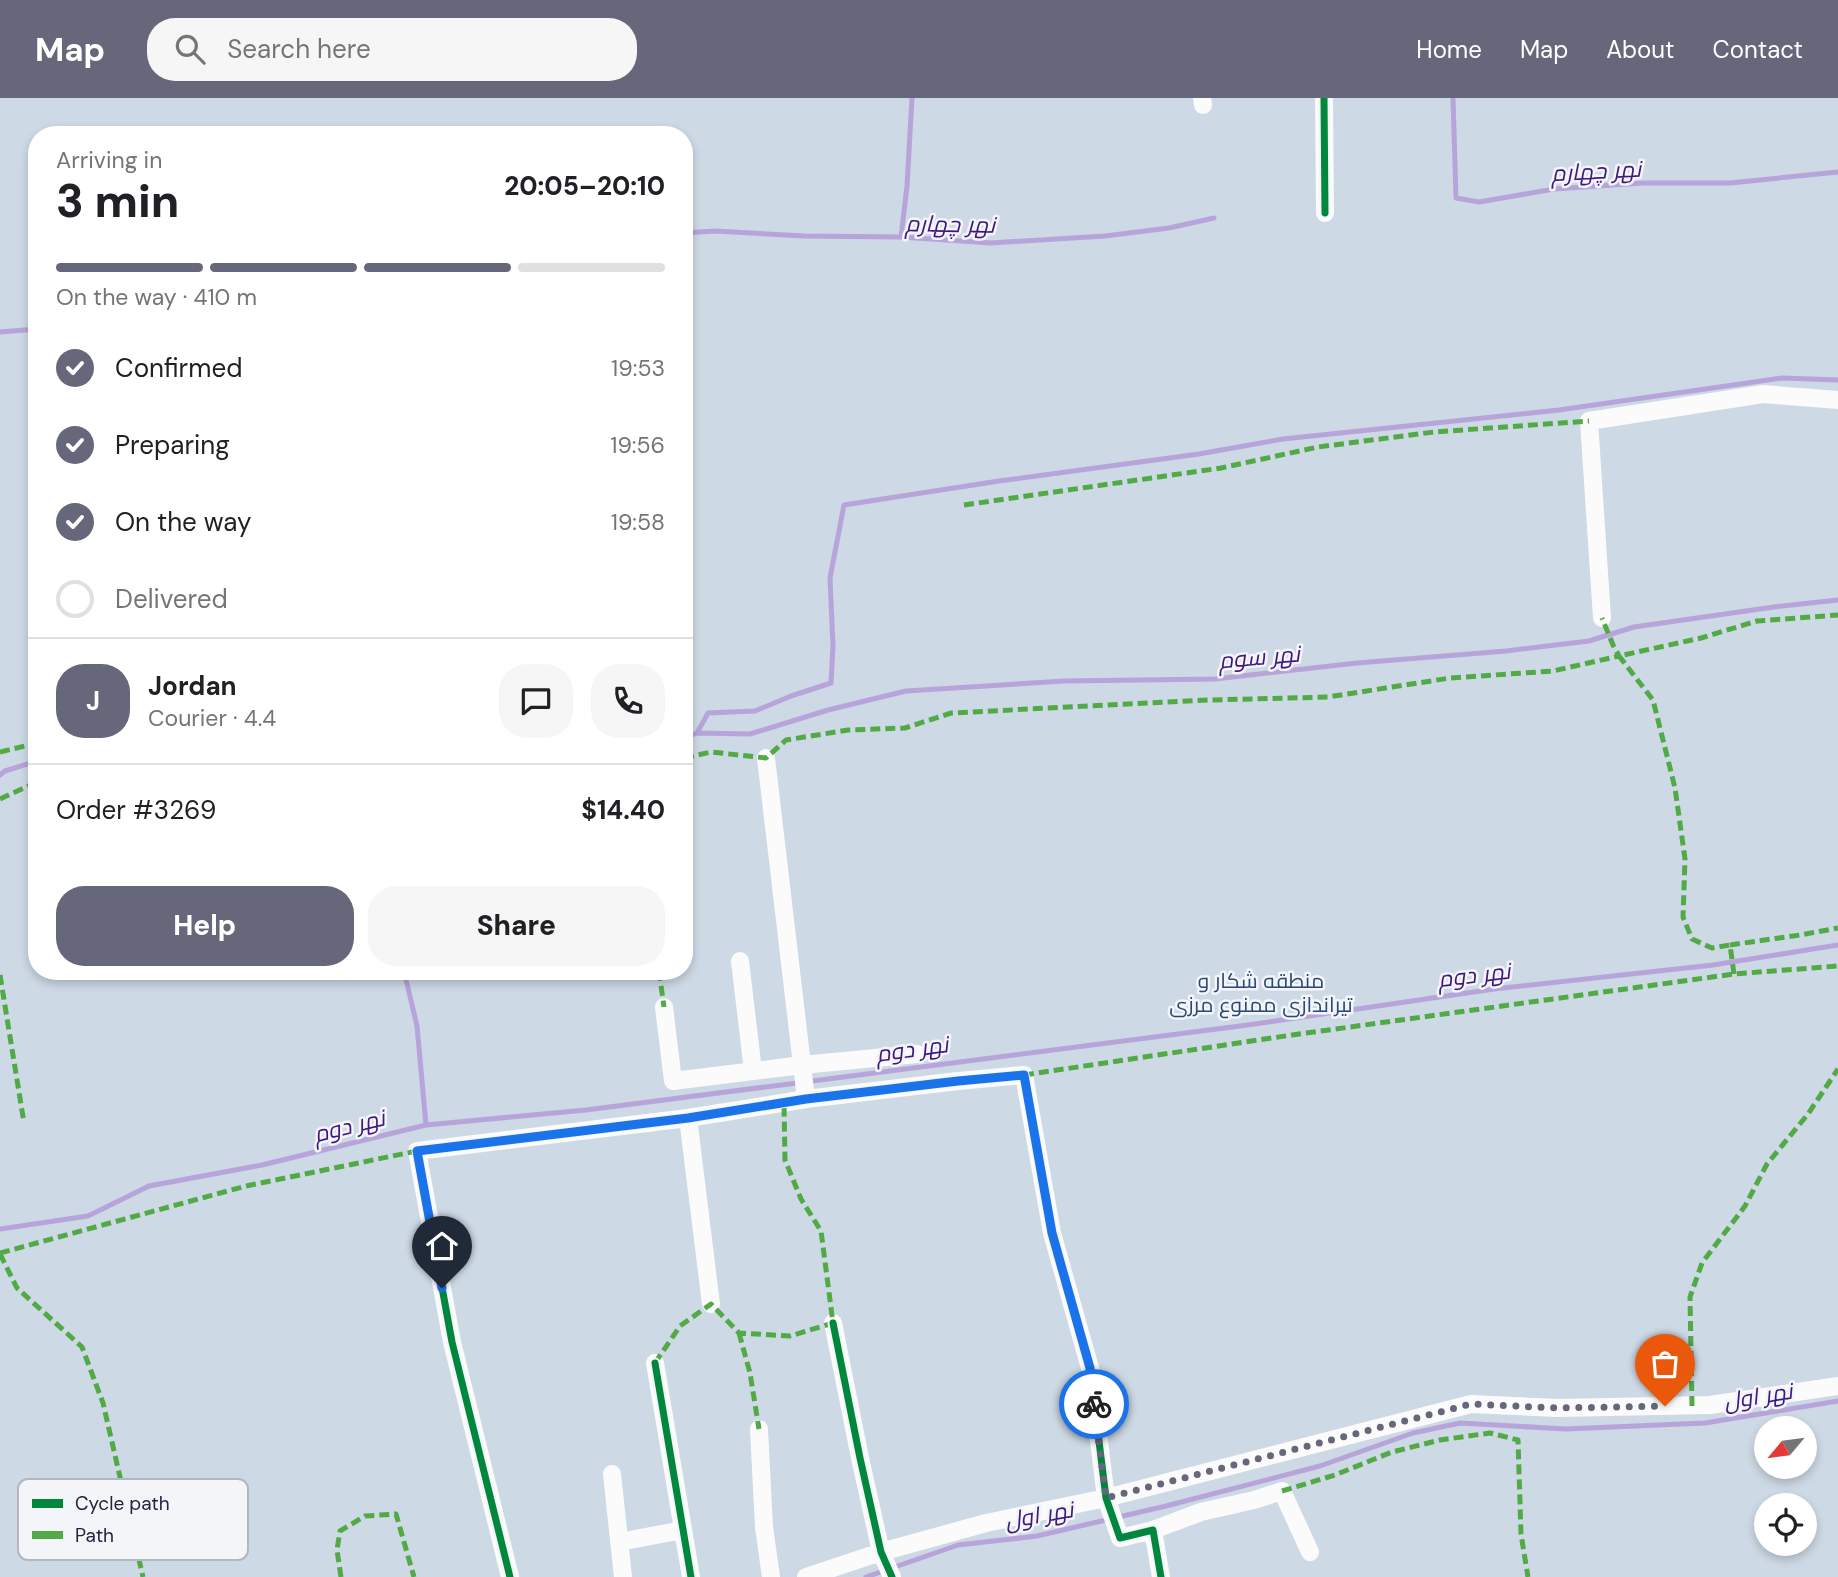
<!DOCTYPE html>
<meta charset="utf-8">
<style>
:root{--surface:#fff;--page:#f6f6f6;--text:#202124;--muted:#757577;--line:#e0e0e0;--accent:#66677b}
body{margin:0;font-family:"DM Sans",Cairo,sans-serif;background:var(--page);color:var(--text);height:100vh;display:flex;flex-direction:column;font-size:26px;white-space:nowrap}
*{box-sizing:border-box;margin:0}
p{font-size:23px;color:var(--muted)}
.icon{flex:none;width:38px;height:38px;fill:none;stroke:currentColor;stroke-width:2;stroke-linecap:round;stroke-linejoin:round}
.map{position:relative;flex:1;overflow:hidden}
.details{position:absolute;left:28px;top:28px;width:665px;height:854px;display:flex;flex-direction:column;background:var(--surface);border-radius:28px;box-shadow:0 4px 10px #0003}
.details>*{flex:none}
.needle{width:46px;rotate:241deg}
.tools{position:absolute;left:1754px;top:1318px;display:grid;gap:14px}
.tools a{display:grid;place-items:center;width:63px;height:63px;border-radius:50%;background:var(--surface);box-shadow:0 4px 10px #0003;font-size:35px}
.pin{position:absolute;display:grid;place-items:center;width:60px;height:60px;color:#fff;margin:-72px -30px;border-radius:50% 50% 50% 0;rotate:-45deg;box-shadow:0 0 7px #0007}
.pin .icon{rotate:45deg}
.courier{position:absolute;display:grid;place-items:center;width:70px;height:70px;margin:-35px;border:5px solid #1a73e8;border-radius:50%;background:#fff;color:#222;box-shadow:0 2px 9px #0007}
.summary em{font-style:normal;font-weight:800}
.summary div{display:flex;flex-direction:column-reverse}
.summary{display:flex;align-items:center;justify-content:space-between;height:119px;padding:0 28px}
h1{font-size:46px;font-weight:800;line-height:52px}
.bar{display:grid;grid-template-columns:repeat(4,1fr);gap:10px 7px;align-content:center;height:84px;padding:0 28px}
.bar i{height:9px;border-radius:5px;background:var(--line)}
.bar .on{background:var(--accent)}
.bar p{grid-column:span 4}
.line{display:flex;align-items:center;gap:18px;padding:0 28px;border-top:2px solid var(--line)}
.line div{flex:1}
.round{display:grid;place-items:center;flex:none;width:74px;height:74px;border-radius:28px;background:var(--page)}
ol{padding:0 28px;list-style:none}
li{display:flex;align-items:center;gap:21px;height:77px}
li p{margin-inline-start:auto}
li .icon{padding:7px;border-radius:50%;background:var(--accent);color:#fff;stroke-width:4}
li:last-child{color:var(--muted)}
li i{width:38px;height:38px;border:4px solid var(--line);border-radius:50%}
.button{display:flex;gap:14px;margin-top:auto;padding:14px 28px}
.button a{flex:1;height:80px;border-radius:28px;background:var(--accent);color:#fff;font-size:28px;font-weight:800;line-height:80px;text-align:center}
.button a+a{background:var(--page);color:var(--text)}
header{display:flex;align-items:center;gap:42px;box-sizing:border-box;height:98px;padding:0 35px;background:var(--accent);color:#fff}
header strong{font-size:33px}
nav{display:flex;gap:38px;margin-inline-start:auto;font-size:24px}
.search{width:490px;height:63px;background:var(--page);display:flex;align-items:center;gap:18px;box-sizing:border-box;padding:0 24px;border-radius:28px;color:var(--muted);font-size:26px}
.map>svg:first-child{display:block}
.green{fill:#cdd9e4;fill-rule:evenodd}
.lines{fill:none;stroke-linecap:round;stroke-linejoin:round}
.stream{stroke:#b7a4db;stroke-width:5}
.minor{stroke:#fbfbfc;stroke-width:18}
.quiet{stroke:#52aa46;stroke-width:5;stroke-dasharray:10 5;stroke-linecap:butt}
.cycleway-casing{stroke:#f3f5f9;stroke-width:11}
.cycleway{stroke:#00873e;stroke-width:7}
.done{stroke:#66677b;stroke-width:7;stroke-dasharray:0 12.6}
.route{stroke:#1a73e8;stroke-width:9}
.labels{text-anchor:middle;stroke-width:5;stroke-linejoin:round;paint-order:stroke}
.park-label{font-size:21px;fill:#284979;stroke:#f3f5f9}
.water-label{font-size:23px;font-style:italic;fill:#3e177f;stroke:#f3f5f9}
.key{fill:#f3f5f9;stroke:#b4b6c1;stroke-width:2}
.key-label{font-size:19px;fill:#21233f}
</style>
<header>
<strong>Map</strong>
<div class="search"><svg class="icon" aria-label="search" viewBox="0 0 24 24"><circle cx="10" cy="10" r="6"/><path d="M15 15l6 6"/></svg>Search here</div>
<nav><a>Home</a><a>Map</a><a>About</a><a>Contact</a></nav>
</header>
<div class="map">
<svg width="1838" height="1479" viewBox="0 0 1838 1479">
<rect width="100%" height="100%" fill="#e5e6ea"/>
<path class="green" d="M0,0h1838v1479h-1838zM37,37h647v836h-647zM1766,1330h38v38h-38zM1766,1407h38v39h-38z"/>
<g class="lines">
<path class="stream" d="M1453,0l3,100 23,4 75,-13 89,-6h87l108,-11
M684,135l31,-2 89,5 97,1 90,6 114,-7 64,-8 45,-10
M901,139l6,-51 5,-88
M0,234l37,-3
M697,635l11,-20 47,-2 36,-15 40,-13 2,-37 -3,-68 14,-73 155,-24 200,-27 84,-15 276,-29 223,-32 56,2
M684,640l13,-5 53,1 78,-24 78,-19 158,-10 151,-2 142,-16 149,-12 83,-10 45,-14 140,-20 64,-7
M0,677l5,-4 32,-10
M404,873l13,55 9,99
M0,1131l88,-13 61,-30 113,-21 164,-40 160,-15 662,-85 246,-36 219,-24 125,-20
M866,1479l92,-32 79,-9 129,-30 154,-40 93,-33 47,-10 106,6 139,-6 133,-22"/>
<path class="minor" d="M1202,0l1,7
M1324,0l1,115
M1602,520l-13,-197 174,-27 75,6
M766,660l40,341
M740,863l13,110
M664,909l9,74 129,-16 115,-11
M688,1020l23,186
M833,1225l27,135 21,94 11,25
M655,1265l36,214
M759,1331l5,98 7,50
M612,1376l11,103
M1153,1432l48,-18 53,-12 28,-9 28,61
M619,1444l64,-12
M510,1479l-58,-235 -35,-191 271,-33 118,-19 152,-18 66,-6 28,158 38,135 16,130 14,40 33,-8 8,47
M806,1479l75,-25 105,-29 120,-25 365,-94 87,4 152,-3 128,-19"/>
<path class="quiet" d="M964,407l257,-37 97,-21 116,-15 155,-11
M0,654l37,-9
M684,660l27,-6 55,6 20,-18 62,-10 57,-2 46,-15 257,-13 120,-3 122,-19 103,-7 66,-15 -6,-11 -11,-27
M0,701l37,-17
M1730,847l70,-10 38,-7
M659,873l5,36
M1734,876l-4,-29 -18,3 -20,-9 -9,-22 2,-58 -10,-71 -22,-88 -34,-44 82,-18 56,-17 81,-6
M0,877l24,148
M1024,977l268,-40 442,-61 104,-8
M0,1155l246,-67 171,-35
M0,1156l17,34 65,59 21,56 40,174
M739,1235l11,40 9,56
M655,1265l25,-37 31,-22 28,29 51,3 43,-13 -12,-92 -20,-32 -16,-39 -1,-57
M1692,1308l-2,-109 12,-34 43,-57 22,-42 41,-50 30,-45
M1282,1393l53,-16 57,-23 48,-12 50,-7 28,7 3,94 7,43
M341,1479l-4,-27 3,-19 25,-15 31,-2 18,63"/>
<g class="cycleway-casing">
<path id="cycleway" d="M1324,0l1,115
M833,1225l27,135 21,94 11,25
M655,1265l36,214
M510,1479l-58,-235 -35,-191 271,-33 118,-19 152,-18 66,-6 28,158 38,135 16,130 14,40 33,-8 8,47"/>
</g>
<use href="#cycleway" class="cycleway"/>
</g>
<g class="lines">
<path class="done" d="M1094,1306l12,94 365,-94 87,4 107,-2"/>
<path class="route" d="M442,1190l-25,-137 271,-33 118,-19 152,-18 66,-6 28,158 38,135 4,36"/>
</g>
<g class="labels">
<g class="park-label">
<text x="1261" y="890">منطقه شکار و<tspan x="1261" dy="24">تیراندازی ممنوع مرزی</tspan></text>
</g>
<g class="water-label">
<text transform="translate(1596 73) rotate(-3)" y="8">نهر چهارم</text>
<text transform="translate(950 126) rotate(1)" y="8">نهر چهارم</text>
<text transform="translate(1259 559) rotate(-5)" y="8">نهر سوم</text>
<text transform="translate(1474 877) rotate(-7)" y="8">نهر دوم</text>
<text transform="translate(912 951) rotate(-8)" y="8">نهر دوم</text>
<text transform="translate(349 1028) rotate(-14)" y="8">نهر دوم</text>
<text transform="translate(1758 1298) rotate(-9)" y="8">نهر اول</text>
<text transform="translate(1039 1417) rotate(-10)" y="8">نهر اول</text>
</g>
</g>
<rect x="18" y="1381" width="230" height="81" rx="10" class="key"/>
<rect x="32" y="1401" width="31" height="9" fill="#00873e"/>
<rect x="32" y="1433" width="31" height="8" fill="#52aa46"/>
<g class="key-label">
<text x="75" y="1412">Cycle path</text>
<text x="75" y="1444">Path</text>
</g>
</svg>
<div class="tools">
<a><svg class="needle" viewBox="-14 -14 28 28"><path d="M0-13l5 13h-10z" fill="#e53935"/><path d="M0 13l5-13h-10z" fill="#757577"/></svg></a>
<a><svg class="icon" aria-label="locate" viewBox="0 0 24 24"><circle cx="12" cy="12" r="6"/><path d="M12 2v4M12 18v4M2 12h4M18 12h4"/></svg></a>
</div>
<div class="pin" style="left:1665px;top:1308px;background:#ea580c"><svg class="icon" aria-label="bag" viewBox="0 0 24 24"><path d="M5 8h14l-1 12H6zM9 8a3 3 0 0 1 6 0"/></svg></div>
<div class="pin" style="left:442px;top:1190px;background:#1f2937"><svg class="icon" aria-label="home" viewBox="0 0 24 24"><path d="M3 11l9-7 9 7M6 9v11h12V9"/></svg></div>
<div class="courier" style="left:1094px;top:1306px"><svg class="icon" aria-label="bike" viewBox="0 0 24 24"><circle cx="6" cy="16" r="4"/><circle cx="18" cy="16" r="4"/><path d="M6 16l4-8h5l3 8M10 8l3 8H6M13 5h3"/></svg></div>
<section class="details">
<div class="summary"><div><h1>3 min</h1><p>Arriving in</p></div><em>20:05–20:10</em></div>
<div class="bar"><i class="on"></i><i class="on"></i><i class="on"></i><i></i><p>On the way · 410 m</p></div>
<ol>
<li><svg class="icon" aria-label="check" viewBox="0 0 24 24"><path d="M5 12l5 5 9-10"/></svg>Confirmed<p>19:53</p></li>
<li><svg class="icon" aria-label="check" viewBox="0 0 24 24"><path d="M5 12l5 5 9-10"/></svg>Preparing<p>19:56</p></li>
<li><svg class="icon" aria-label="check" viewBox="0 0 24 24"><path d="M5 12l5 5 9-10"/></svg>On the way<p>19:58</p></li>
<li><i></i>Delivered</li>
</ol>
<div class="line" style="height:126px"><b class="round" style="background:var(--accent);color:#fff">J</b><div><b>Jordan</b><p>Courier · 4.4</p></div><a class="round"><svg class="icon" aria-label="chat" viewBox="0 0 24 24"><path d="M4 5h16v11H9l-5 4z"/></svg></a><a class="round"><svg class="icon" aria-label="phone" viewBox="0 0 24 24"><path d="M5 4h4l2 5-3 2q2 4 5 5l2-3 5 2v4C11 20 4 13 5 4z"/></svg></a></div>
<div class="line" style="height:91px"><div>Order #3269</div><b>$14.40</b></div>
<div class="button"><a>Help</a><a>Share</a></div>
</section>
</div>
